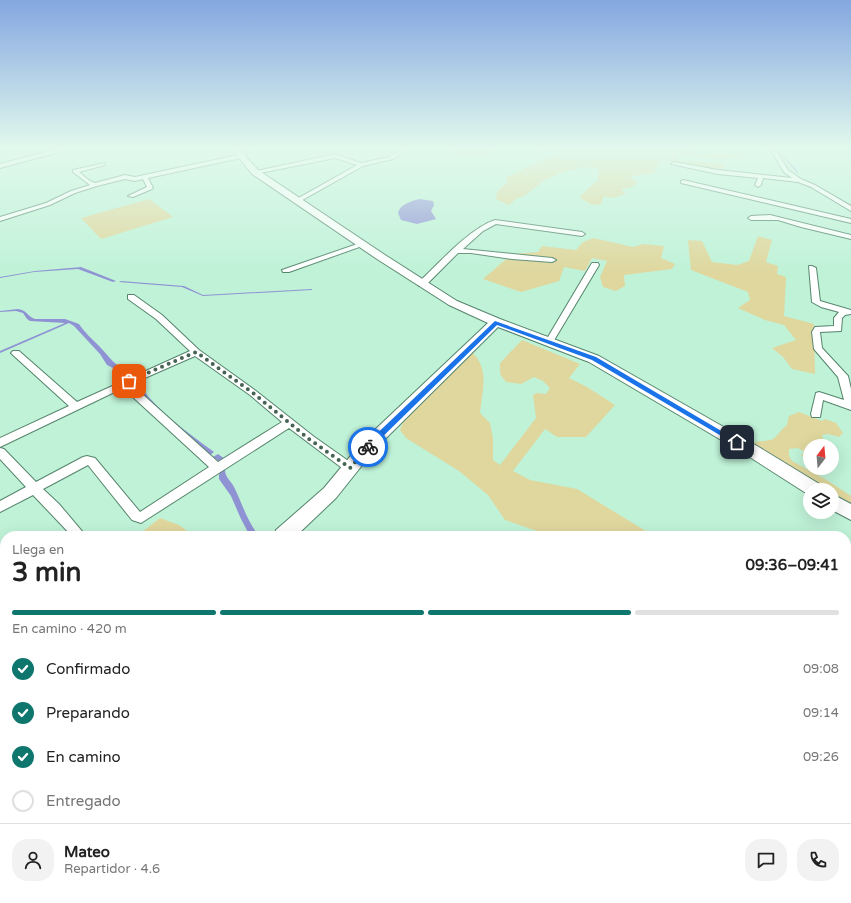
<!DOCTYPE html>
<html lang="es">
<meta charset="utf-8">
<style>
:root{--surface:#fff;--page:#f2f2f2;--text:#222;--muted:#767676;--line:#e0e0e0;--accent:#0f766e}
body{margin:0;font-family:"Varela Round",sans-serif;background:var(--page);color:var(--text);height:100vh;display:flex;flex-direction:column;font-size:15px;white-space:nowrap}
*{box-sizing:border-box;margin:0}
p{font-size:13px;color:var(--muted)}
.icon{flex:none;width:22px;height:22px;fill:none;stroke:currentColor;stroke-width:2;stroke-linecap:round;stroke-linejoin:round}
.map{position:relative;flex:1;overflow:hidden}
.sheet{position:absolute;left:0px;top:531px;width:851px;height:372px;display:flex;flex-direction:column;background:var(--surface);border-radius:16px 16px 0 0;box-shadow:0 4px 16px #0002}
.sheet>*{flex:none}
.needle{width:26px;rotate:16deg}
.buttons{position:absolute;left:803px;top:439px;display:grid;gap:8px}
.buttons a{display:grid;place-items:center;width:36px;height:36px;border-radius:50%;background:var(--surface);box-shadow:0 4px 16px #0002;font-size:20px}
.pin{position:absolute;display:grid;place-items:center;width:34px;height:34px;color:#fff;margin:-17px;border-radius:8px;box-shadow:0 2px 6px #0006}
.courier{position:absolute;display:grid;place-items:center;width:40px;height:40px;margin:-20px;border:3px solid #1a73e8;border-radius:50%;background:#fff;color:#222;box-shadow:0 1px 5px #0007}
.summary em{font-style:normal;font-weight:800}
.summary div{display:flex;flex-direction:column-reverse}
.summary{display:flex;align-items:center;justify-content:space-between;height:68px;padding:0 12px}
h1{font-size:26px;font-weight:800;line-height:30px}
.bar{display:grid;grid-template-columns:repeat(4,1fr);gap:6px 4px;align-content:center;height:48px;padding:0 12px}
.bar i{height:5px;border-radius:3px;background:var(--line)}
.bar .current{background:var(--accent)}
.bar p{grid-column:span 4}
.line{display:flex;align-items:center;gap:10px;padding:0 12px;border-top:1px solid var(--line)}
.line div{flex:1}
.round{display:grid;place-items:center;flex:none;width:42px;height:42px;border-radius:16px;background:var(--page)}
ol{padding:0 12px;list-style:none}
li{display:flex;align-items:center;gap:12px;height:44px}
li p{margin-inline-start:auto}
li .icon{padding:4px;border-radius:50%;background:var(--accent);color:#fff;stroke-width:4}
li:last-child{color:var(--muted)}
li i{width:22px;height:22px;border:2px solid var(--line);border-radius:50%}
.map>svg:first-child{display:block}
.green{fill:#dfd79d}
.water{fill:#8f93d4}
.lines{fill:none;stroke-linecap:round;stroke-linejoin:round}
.stream{stroke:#8f93d4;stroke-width:1.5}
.street-casing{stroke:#55846c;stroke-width:2}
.secondary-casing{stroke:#55846c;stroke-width:2}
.street{fill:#fff;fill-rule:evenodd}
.secondary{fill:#fff;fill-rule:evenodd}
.route{fill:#1a73e8}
.done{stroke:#456454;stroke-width:4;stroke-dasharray:0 7.2}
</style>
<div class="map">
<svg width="851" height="903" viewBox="0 0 851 903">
<rect width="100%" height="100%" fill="#bff2d7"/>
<path class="green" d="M457,147h34l8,2c-12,8 -30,6 -44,5l-1,-5z
M527,147h161l6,7 49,-1 2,3 -24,3 -43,-4 -1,5 44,3 5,3 -6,5 -49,-9v-1l-5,-1 -5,1 -7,12 -21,3 -3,1 7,6 -5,4 -11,2 5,5 -15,4 -7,-2 -3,8 -9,1 -13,-8 19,-17 1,-11 -15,-2 -21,5 -20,9 -19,15 -7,2 -8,7 -13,-6 1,-7 10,-9v-6l55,-26 -31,-2z
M149,199l24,18 -72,22 -20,-21z
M758,236l14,4 -6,22 12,4 -1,8 9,3 -2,39 30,8 1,50 -23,-5 -9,-12 -11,-9 24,-8 -12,-15 -19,-5 -27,-12 12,-8 -2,-8 -57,-22 -3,-30 14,1 10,21 25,3 12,-4z
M593,238l40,9 10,-3 21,2 -3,12 14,6 -3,5 -48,6 1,11 -9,5 -13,-4 -3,-10 7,-16 -15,-3 -7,13 -21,-4 -5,14 -38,11 -38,-13 29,-25 26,-2 4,-6 34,4 7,-8z
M522,340l58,24 -11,14 18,9 28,18 -29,32h-29l-12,-8 -32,42 17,9 47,9 77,47h-103l-46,-16 -17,-25 -29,-24 -53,-33 -6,-8 3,-8 8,-10 61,-60c18,18 10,38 8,61l10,10 3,15v22l7,5 36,-47 -3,-23 4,-2 9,1 4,-6 -7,-7 -9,-4 -13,7 -15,-2 -6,-8v-11z
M799,412l23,9 3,-2 11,4 7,10 -4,4 -11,-3 -6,1 3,11h-15v21l-1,-4 -8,-8 4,-3 -7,-4 -9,1v7l3,5 33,18 26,17v9l-19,-10v-5h-11l-64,-40 -4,-7c7,-3 14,-1 20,-4 5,-3 8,-10 14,-14l2,-9z
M160,518l19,7 15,11h-57z
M274,898h19l6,5h-44z"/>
<path class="water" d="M420,199l13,2 1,4 -3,6 5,8 -19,5 -16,-4 -3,-7c2,-9 13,-12 22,-14z
M81,267l35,14 -3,1 -35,-13 -44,3 -34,6v-1l35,-6z
M121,281l63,5 19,9 109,-6v1l-109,6 -21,-9 -63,-5z
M18,309c9,1 10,8 17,10h30l14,5c6,9 13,15 21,23 6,6 11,13 17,18 5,4 11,5 15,10l-5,3 -6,-6 -14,-7 -7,-11 -26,-28 -5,-3 -69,30v-2l65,-28 -35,-2 -3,-2 -4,-6 -7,-2 -16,1v-1z
M137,381c19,30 49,50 77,71l-4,3 -66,-58 -11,-14z
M218,454l7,5 2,7 -2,4c0,7 6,11 9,17 8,16 13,34 25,49h-9l-9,-17 -10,-23 -12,-17v-4l3,-12 -9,-6z"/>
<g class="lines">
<path class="stream" d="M776,147l21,25"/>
<g class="street-casing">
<path id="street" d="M407,147h6l-20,12 -30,7 -66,37 -2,-1v-2l62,-35 -22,-7 -80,16 -3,-2 83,-18 26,9 28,-6z
M769,147h5l14,23 13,9 14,6 36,21v5l-40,-24 -13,-5 -35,-4 -2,7 -3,2 -3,-2 3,-7 -40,-4 -47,-10 3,-2 44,8 74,8 -8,-6z
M243,154l2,1v2l-97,21 5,10 -1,1 -19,8 -5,-1 19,-9 -4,-8 -8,2 -10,-2 -28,7 -22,7 -25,12 -50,16v-4l46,-14 25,-12 19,-6 -17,-13v-2l32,-7v2l-26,7 11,9 5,2 30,-8 10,2z
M683,180l168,39v4l-170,-40v-2z
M770,215l81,20v4l-50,-12 -23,-7h-27l-3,-2 3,-2z
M495,220l87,12 3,2 -3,2 -86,-12 -13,7 -20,18 89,9 4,2 -4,2 -40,-3 -41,-6h-13l-33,33h-6v-4c19,-18 51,-54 76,-62z
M363,242l2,1v2l-76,27h-6l-1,-2z
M592,263h6l1,2 -46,77 -4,3 -3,-1 -1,-2z
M809,266h3l4,2 4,33 31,9v4l-6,1 -3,3 -1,13 -21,1 2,16 26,28 3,13v21l-28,-10 -3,17h-8l-1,-3 5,-21 3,-1 25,8 -6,-23 -24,-28 -2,-17 3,-5 19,-1v-8l5,-6 -18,-5 -9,-5z
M128,295h6l28,20 37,35 57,41 57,45 41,29 2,3 -2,3 -4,1 -4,-1 -57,-43 -148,95 -9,-3 -44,-55 -45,24 16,15 27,32h-14l-39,-41 -33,17v-11l26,-14 -26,-28v-11l4,1 32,33 47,-25 4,-1 8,2 45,54 69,-45 -86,-79 -123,59v-9l69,-32 -56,-51 -2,-2 2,-2h6l58,51 113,-51 -34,-32 -28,-20zM195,356l55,39 32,27 -64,40 -87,-78z
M294,898h23l2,5h-23z
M473,898h20l-2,5h-20z
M687,898h25l2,5h-25z"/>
</g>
<g class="secondary-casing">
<path id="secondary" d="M65,147h13l-78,21v-4z
M234,147h8l5,11 11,12 127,85 72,46 43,18 99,37 158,90 64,39 3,5h-14l-1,5 -64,-41 -156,-92 -91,-35 -123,122 -39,49 -40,38h-22l2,-6 48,-42 39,-47 125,-118 -39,-18 -72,-46 -125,-85 -12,-15z
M832,494l19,10v16l-19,-10z
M5,754v26l-5,3v-27z"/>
</g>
<use href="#street" class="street"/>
<use href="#secondary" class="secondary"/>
</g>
<linearGradient id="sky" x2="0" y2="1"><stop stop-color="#84a7e0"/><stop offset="0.54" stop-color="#e2f9ed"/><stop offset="1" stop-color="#e2f9ed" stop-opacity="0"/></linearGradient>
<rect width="851" height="274" fill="url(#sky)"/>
<path class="route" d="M495,321l101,36 144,85 -1,2h-4l-143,-84 -95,-35 -127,124h-5v-4z"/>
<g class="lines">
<path class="done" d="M129,381l67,-29 57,41 56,46 41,29 18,-21"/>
</g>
</svg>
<div class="buttons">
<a><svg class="needle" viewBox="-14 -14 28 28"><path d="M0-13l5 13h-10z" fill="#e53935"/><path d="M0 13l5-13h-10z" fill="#767676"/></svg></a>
<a><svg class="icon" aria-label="layers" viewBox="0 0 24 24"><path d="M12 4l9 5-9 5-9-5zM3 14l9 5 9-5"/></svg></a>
</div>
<div class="pin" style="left:129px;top:381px;background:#ea580c"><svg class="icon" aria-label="bag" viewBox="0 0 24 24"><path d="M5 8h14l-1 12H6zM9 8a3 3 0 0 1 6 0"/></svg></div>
<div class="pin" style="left:737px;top:442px;background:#1f2937"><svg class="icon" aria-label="home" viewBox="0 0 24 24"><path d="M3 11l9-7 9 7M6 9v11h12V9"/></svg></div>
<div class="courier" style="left:368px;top:447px"><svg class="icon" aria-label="bike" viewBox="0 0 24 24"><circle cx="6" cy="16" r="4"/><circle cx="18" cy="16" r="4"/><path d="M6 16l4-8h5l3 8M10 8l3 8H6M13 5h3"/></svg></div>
<section class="sheet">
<div class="summary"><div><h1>3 min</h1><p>Llega en</p></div><em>09:36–09:41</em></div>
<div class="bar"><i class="current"></i><i class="current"></i><i class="current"></i><i></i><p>En camino · 420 m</p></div>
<ol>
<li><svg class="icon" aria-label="check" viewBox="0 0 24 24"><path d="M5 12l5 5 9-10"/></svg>Confirmado<p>09:08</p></li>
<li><svg class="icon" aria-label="check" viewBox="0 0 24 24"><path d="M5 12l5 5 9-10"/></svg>Preparando<p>09:14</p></li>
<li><svg class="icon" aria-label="check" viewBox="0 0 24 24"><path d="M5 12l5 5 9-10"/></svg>En camino<p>09:26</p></li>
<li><i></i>Entregado</li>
</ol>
<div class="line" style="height:72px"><a class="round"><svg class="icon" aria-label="person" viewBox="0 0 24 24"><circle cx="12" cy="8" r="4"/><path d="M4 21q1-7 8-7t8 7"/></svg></a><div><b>Mateo</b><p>Repartidor · 4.6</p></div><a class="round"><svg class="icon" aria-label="chat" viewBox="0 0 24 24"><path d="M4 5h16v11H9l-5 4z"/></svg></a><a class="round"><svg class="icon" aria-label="phone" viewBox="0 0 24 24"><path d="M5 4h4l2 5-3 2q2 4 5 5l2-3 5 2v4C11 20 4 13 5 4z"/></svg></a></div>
</section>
</div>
